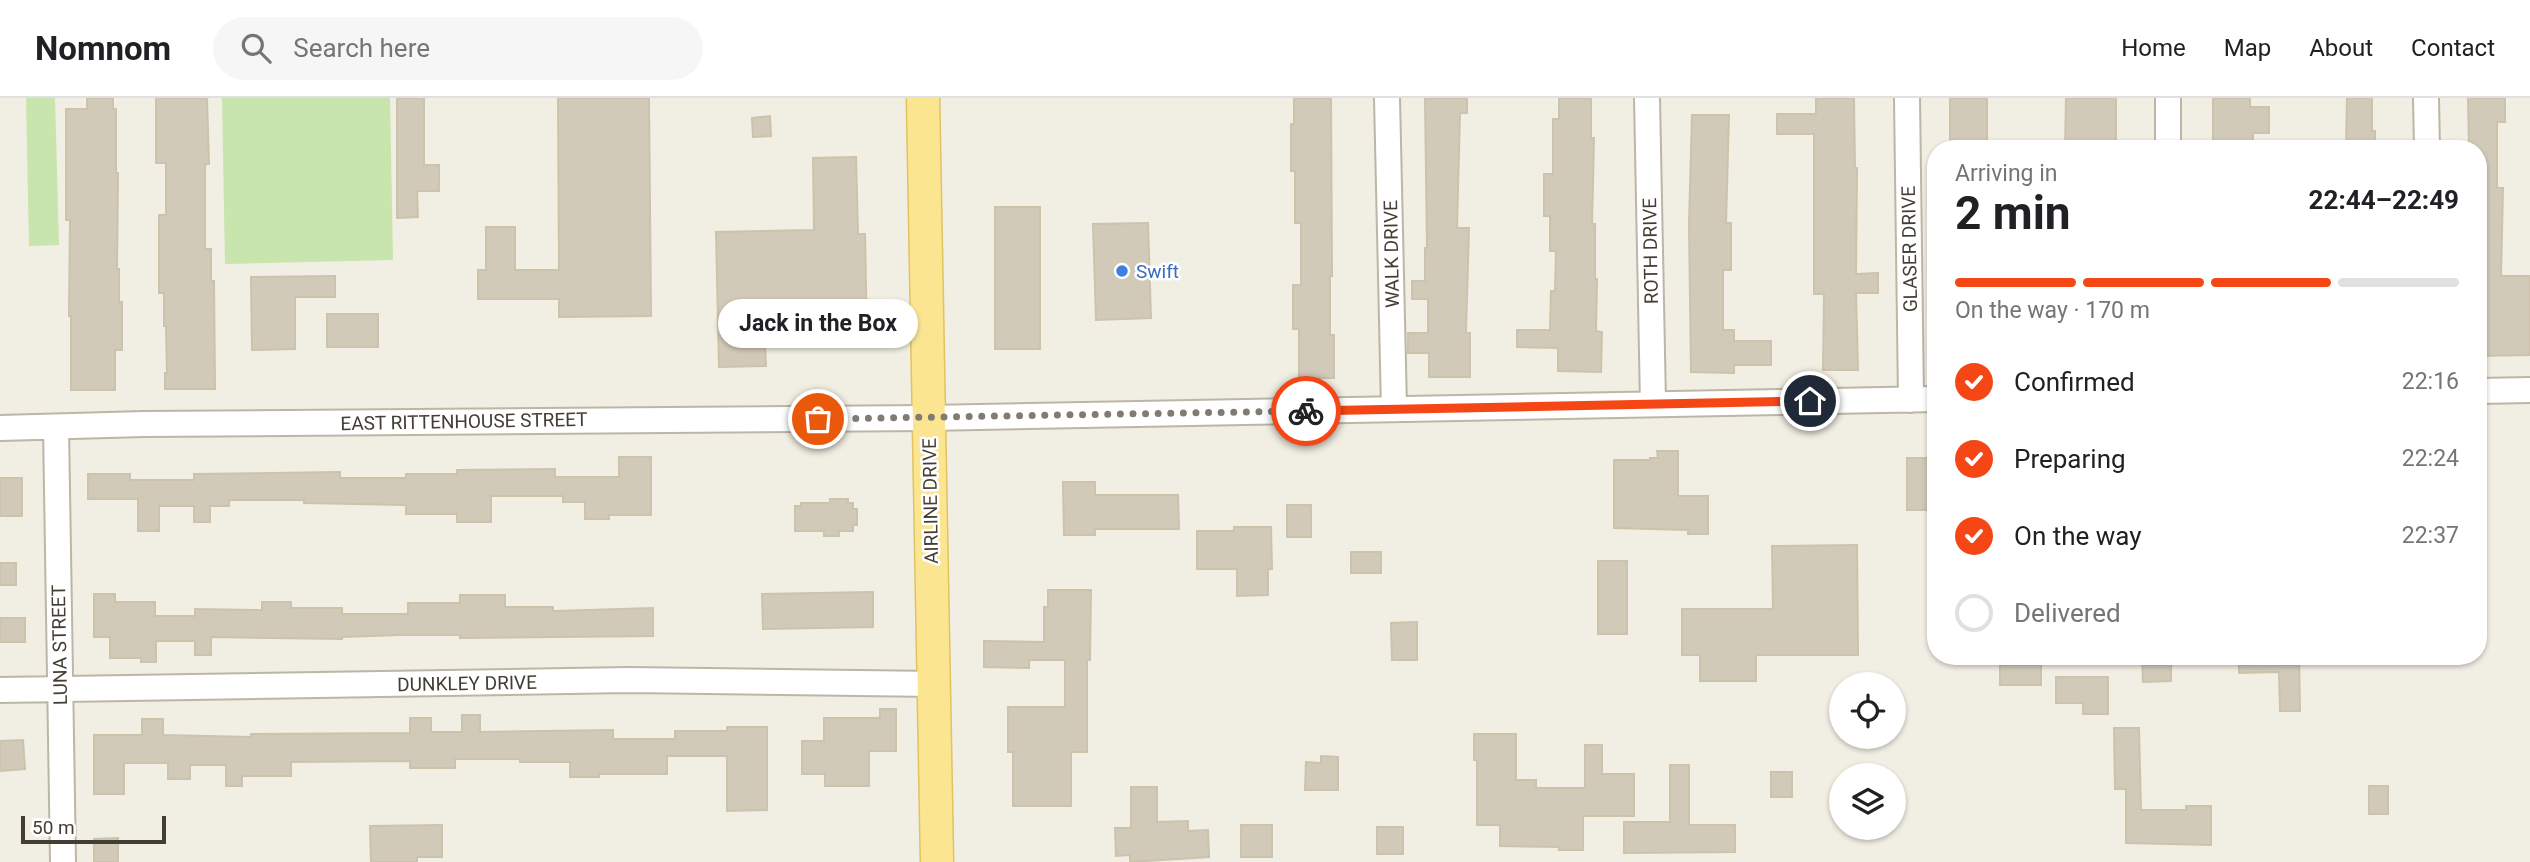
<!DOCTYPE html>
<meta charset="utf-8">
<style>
:root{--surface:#fff;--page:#f6f6f6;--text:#202124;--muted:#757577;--line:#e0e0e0;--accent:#f54716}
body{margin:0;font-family:Roboto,sans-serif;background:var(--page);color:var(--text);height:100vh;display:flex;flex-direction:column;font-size:26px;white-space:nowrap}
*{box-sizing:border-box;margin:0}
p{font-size:23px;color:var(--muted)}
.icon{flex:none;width:38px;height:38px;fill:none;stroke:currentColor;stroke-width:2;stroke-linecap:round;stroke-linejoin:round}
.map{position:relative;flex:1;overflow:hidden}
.sheet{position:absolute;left:1927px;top:42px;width:560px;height:525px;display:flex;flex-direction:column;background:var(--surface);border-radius:28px;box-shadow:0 2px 5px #0004}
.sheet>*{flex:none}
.buttons{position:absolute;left:1829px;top:574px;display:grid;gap:14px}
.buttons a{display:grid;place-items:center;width:77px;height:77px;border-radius:50%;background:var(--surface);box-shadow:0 2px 5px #0004;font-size:35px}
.scale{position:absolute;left:21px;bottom:18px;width:145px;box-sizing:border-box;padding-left:7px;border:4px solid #433e33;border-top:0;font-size:19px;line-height:24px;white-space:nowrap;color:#433e33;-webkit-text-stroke:5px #fff;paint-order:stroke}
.pin{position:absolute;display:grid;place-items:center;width:60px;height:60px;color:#fff;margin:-30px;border:4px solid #fff;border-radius:50%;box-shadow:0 2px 7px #0007}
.courier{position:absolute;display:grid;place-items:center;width:70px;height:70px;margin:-35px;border:5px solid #f54716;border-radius:50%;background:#fff;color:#222;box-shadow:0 2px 9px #0007}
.bubble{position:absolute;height:49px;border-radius:24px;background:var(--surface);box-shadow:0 2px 5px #0004;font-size:23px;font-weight:700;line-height:49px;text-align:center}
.headline em{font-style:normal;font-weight:700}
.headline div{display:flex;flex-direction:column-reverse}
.headline{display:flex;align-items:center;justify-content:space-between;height:119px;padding:0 28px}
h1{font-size:46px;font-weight:700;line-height:52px}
.bar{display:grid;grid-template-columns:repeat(4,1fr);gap:10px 7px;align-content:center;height:84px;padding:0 28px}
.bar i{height:9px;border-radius:5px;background:var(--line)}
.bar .current{background:var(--accent)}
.bar p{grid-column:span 4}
ol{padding:0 28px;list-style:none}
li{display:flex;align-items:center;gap:21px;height:77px}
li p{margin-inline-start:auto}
li .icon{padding:7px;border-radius:50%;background:var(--accent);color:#fff;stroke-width:4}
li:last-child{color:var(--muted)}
li i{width:38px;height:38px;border:4px solid var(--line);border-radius:50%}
header{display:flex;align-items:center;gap:42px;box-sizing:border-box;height:98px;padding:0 35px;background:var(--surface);border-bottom:2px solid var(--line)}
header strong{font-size:33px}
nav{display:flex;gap:38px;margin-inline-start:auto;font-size:24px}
.search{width:490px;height:63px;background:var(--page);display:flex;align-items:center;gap:18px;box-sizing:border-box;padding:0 24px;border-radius:38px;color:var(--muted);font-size:26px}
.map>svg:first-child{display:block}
.green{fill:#c7e5ac}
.building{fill:#d2cab9;stroke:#cdc2ac;stroke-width:2}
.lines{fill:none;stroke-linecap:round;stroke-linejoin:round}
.minor-casing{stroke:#bcb6a6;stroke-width:28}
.major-casing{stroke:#e0c362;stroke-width:35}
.minor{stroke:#fff;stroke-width:24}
.major{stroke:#fce591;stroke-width:32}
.done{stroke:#807c71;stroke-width:7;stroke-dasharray:0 12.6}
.route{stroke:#f54716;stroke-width:9}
.shop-dot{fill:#3f7fe0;stroke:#fff;stroke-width:2.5}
.labels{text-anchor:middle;stroke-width:5;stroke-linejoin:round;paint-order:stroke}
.street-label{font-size:19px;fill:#433e33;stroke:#fff}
.shop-label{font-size:19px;fill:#366cbe;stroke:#fff;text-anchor:start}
</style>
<header>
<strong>Nomnom</strong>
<div class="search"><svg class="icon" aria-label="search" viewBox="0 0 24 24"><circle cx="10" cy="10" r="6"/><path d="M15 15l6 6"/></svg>Search here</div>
<nav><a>Home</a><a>Map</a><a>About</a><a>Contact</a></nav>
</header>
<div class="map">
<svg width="2530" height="764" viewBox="0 0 2530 764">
<rect width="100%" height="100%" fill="#f1eee3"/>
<path class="green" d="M26,0h29l4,147 -30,1z
M222,0h168l3,162 -168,4z"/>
<path class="building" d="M87,0h26v11h3v64h2l-1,96h2v33h3v48h-7v40h-44v-74h-2l1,-96h-4v-111h21z
M156,0h51l2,66h-4v85h6v32h3l1,108h-50v-16h2l-1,-47h-2v-33h-5v-78h7v-52h-10z
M397,0h27v67h15v26h-22l1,26 -21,1z
M558,0h91l2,218 -92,1v-18h-81v-29h8v-43h29v43h44z
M1294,0h37l1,178h-2v59h4v43h-35v-49h-6v-44h8v-62h-6v-52h-4v-47h3z
M1425,0h42v15h-7l-3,115h12l-3,105h4v44h-41v-24h-21v-20h20v-34h-16v-18h13v-33h2z
M1559,0h32v40h3l-2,86h3v55h2l-1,52 6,1 -1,40 -43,-1v-23l-41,-1v-17h33l1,-39h4l1,-40h-6v-35h-6v-42h9v-55h6z
M1816,0h38l1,70h2l-1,106 22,-1v20h-22l2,77h-35l1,-76h-10v-160h-37v-20h39z
M1950,0h37v51h-37z
M2066,0h50v51h-51z
M2213,0h37v9h19v26h-16v16h-40z
M2347,0h25v33h3v18h-29z
M2468,0h37v24h-8v66h6l-2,88h29v79l-52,1v-207h-9z
M1692,17h37l-3,108h5v47h-8v60h11v11h37v24h-37v8l-43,-1 -2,-149z
M770,18l1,20 -18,1 -1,-19z
M856,59l2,77h7l2,106 -48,1v-9h-24l-1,-14h-30l2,48 -47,1 -3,-135 98,-2 -1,-72z
M995,109h45v142h-45z
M1148,125l3,95 -55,2 -3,-96z
M335,178v21h-40v52l-43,1 -1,-73z
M327,216h51v33h-51z
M1657,353h21v45h30v38h-20v-4l-74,-2v-68h36v-2h8z
M619,359h32v58h-42v4h-24v-17h-22v-6h-72v26h-34v-8h-51v-9l-102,-2v-3h-75v6h-19v16h-16v-16h-35v25h-21v-32h-50v-25h42v6h64v-6l146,-2v6h66v-4h51v-4l98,-1v8h64z
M1907,360h29v52h-29z
M0,380h22v38h-22z
M1063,384h32v13h83l1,34h-84v6h-31z
M830,401h18v4h5v6h4v16h-4v6h-14v5h-15v-5h-29v-25h6v-3h29z
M1287,407h24v32h-24z
M1234,429h37l1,42h-4v26l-31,1v-27h-40v-38h37z
M1857,447l1,110h-102v26h-56v-26h-18v-46h91l-1,-63z
M1351,454h30v21h-30z
M1598,463h29v73h-29z
M0,465h16v22h-16z
M1048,492h43l-1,70h-3v92h-16v54h-58v-54h-5v-45h57v-47h-36v8l-45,-1v-26l60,1v-35h4z
M873,494v35l-110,2 -1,-35z
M94,496h21v8h40v14h40v-7l67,1v-8h29v6h51v6h66v-11h52v-8h45v12h48v4l100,-3v28l-193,2v-3h-61l-57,2v2l-131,-2v18h-16v-14h-39v21h-15v-4h-31v-21h-16z
M0,520h25v24h-25z
M1417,524v38h-25l-1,-37z
M2142,558h29v25l-28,1z
M2239,558h60l1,55h-20l-1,-39 -40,1z
M2000,561h41v26h-41z
M2056,579h52v37h-25v-11h-27z
M880,611h16v42h-27v35h-44v-12h-23v-33h22v-23h56z
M462,617h18v17l133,-2v9h62v-8h52v-4h40v83l-40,1v-55h-60v18h-68v3h-29v-15h-50v-3h-65v9h-45v-7l-119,1v14h-49v10h-16v-21h-36v14h-22v-16h-44v31h-30v-59h48v-16h21v16l88,2v-3l159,-1v-15h21v14h31z
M2114,630h25l2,82h45v-4h25v39l-85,-2v-54h-11z
M1474,636h42v46h20v8h49v-43h17v29h32v42h-51v34h-24v-3l-59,-1v-21h-23v-65h-3z
M23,642l2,29 -25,2v-30z
M1321,658l17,1v33h-33l1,-28 15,1z
M1670,667h19v60h46v27l-111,1v-31h46z
M1771,674h21v25h-21z
M2369,688h19v28h-19z
M1131,689h26v35l31,-1v10l20,-1 1,27 -79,5v-7l-14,1 -1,-28h16z
M442,727v32h-25v5h-46l-1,-36z
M1241,727h31v32h-31z
M1377,729h26v27h-26z
M118,740v24h-24v-23z"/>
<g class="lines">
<g class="minor-casing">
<path id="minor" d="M1387,0l7,311
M1647,0l6,306
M1907,0l4,302
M2168,0v51
M2426,0l1,51
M2478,293l52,-1
M56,329l7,435
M0,330l144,-4 784,-6 1008,-19
M0,592l629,-10 306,4"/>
</g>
<g class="major-casing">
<path id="major" d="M923,0l14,764"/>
</g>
<use href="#minor" class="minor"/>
<use href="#major" class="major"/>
</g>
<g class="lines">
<path class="done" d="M818,321l488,-8"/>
<path class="route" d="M1306,313l504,-10"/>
</g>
<circle class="shop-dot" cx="1122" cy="173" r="7"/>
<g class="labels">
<g class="street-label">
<text transform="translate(1909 151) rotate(-91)" y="7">GLASER DRIVE</text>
<text transform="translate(1650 153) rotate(-91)" y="7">ROTH DRIVE</text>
<text transform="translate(1391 156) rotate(-91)" y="7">WALK DRIVE</text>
<text transform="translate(464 323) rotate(-1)" y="7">EAST RITTENHOUSE STREET</text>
<text transform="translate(930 403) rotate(-91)" y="7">AIRLINE DRIVE</text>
<text transform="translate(59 547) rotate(-91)" y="7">LUNA STREET</text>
<text transform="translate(467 585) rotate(-1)" y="7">DUNKLEY DRIVE</text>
</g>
<g class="shop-label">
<text x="1136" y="180">Swift</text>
</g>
</g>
</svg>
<div class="buttons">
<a><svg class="icon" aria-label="locate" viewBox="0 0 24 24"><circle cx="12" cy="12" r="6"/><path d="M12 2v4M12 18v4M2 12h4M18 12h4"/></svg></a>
<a><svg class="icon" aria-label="layers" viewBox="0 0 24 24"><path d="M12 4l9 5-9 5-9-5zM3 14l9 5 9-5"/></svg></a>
</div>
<div class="scale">50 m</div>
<div class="pin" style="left:818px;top:321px;background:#ea580c"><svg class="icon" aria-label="bag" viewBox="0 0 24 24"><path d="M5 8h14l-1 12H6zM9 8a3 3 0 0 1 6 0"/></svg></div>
<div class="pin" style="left:1810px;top:303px;background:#1f2937"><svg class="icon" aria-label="home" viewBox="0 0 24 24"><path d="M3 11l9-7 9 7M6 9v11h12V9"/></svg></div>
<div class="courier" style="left:1306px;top:313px"><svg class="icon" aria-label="bike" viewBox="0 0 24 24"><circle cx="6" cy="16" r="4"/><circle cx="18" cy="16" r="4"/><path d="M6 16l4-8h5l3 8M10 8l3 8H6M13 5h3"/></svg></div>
<div class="bubble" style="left:718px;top:201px;width:200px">Jack in the Box</div>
<section class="sheet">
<div class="headline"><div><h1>2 min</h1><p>Arriving in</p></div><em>22:44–22:49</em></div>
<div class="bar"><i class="current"></i><i class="current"></i><i class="current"></i><i></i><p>On the way · 170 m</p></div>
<ol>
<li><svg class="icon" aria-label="check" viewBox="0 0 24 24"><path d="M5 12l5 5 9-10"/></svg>Confirmed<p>22:16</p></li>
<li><svg class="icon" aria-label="check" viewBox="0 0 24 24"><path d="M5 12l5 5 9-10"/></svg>Preparing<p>22:24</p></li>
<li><svg class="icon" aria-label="check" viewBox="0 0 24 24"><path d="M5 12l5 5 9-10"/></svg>On the way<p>22:37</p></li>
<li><i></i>Delivered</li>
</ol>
</section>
</div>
